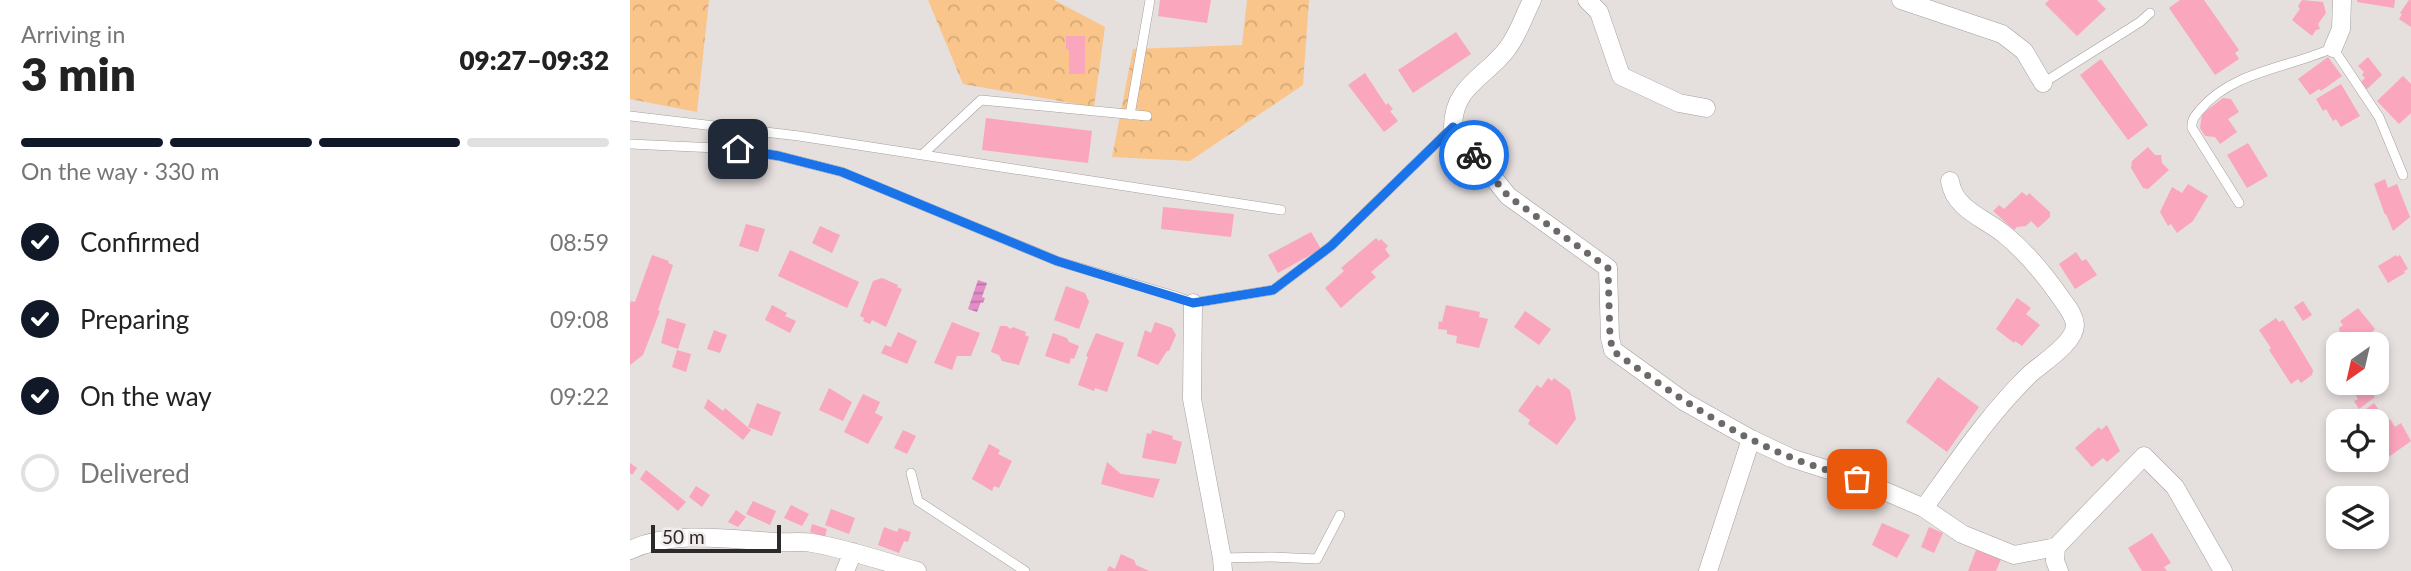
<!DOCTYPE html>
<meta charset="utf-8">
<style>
:root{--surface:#fff;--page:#f2f2f2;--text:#222;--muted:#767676;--line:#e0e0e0;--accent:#111827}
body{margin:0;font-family:Lato,sans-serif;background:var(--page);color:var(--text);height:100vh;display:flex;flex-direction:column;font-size:26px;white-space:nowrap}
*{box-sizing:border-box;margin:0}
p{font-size:23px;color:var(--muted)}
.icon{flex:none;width:38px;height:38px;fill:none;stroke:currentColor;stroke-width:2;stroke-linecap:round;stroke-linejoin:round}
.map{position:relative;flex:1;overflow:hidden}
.side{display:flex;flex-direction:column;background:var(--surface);width:630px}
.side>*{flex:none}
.needle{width:46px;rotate:214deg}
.controls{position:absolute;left:1696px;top:332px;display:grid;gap:14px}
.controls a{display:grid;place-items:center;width:63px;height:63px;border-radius:14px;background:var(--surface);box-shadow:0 4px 10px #0003;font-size:35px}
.scale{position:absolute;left:21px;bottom:18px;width:130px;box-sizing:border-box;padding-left:7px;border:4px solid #2c2a2a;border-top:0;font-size:19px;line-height:24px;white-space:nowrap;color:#2c2a2a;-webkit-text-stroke:5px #f2ecec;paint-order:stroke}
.pin{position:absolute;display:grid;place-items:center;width:60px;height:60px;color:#fff;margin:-30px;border-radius:14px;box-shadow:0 4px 10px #0006}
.courier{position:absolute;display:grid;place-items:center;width:70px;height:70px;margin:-35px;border:5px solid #1a73e8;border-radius:50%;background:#fff;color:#222;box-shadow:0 2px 9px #0007}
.overview em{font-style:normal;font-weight:800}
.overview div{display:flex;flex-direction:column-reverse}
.overview{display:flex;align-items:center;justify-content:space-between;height:119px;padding:0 21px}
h1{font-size:46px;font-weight:800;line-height:52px}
.bar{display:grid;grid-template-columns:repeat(4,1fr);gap:10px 7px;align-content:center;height:84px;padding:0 21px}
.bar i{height:9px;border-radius:5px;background:var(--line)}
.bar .active{background:var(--accent)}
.bar p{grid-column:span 4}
ol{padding:0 21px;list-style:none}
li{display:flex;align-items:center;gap:21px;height:77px}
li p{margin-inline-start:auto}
li .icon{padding:7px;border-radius:50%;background:var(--accent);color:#fff;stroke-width:4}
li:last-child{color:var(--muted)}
li i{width:38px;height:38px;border:4px solid var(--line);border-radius:50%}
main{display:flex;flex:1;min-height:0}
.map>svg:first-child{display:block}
.forest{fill:url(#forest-crowns)}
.water{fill:url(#water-rules)}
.building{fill:#faa6bd}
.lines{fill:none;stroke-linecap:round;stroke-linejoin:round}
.lane-casing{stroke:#a59f9f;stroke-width:10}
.street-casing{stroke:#a59f9f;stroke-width:19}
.lane{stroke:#fff;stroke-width:9}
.street{stroke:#fff;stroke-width:18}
.done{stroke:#6d6969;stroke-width:7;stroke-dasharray:0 12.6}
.route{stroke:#1a73e8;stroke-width:9}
</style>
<main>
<section class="side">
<div class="overview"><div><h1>3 min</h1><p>Arriving in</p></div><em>09:27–09:32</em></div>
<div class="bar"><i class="active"></i><i class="active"></i><i class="active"></i><i></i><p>On the way · 330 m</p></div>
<ol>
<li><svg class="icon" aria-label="check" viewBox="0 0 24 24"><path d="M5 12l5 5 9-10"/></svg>Confirmed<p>08:59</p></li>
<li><svg class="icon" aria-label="check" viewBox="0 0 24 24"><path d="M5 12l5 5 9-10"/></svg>Preparing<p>09:08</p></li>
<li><svg class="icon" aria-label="check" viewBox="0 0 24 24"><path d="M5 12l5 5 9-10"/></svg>On the way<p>09:22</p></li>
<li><i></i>Delivered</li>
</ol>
</section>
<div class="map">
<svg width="1781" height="571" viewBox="0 0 1781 571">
<defs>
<pattern id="forest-crowns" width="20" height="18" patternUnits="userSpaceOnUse" patternTransform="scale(1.75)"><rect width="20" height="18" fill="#f9c58a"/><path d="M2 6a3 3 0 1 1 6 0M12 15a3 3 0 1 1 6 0" fill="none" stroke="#d6a977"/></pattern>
<pattern id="water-rules" width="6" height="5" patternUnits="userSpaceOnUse" patternTransform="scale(1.75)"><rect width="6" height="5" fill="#e38dc8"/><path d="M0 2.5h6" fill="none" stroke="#b873a3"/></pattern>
</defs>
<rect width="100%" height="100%" fill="#e5dfde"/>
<path class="forest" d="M0,0h79l-12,112 -67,-13z
M298,0h126l51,27 -11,80 -131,-23z
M617,0h62l-6,85 -113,76 -78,-4 21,-108 109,-4z"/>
<path class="water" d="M348,280l9,3 -5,14 3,1 -2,5 -2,-1 -4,10 -9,-3z"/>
<path class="building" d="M530,0h51l-4,23 -49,-7z
M1419,0h48l9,9 -29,27 -32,-32z
M1550,0h24l35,50 -4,3 4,6 -24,16 -46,-67z
M1672,0l21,2 3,11 -8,11 2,5 -4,1 -4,6 -20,-16 8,-11 -2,-3z
M1727,0h38l-1,8 -37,-6z
M1779,0h2v27l-12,-8 3,-5 -2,-1z
M826,32l15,22 -58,39 -15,-23z
M436,36h19v38h-16v-24l-3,-1z
M1698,57l14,19 -21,15 -2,-2 -9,6 -12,-16z
M1738,57l14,18 -15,14 -6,-7 4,-4 -3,-3 2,-3 -6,-6z
M1471,59l47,66 -20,15 -48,-65z
M735,73l21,32 2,-2 5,6 -3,2 8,10 -14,11 -36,-47z
M1773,76l8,8v29l-12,11 -22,-23z
M1711,84l19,32 -19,11 -5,-8 -3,2 -7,-12 -3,2 -7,-12z
M1593,98l8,1 8,13 -11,7 9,13 -17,12 -5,-7 -10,-1 -5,-8 2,-14z
M356,118l106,13 -4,32 -106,-13z
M1618,143l20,33 -21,12 -20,-33z
M1518,147l7,8h6l1,8 7,7 -21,19 -5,-1 -12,-20 1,-7z
M1755,179l3,9 9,-4 13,33 -17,14 -7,-17 -1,1 -11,-31z
M1558,184l20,12 -15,25 -16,12 -6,-9 -3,2 -8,-14 12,-25 10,6z
M1392,192l5,4 2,-3 21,19v5l-12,11 -7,-7 -5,5 -9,1 -3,3 -21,-19 6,-6 5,4z
M533,207l71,7 -3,23 -70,-8z
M116,224l19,5 -7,23 -19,-6z
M190,226l20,9 -8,18 -20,-10z
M681,232l10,17 -43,24 -10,-18z
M746,238l3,3 2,-2 7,7 -3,3 5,7 -19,16 5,5 -35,31 -16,-20 19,-17 -3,-3z
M160,250l69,32 -12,26 -69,-32z
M1446,252l6,9 4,-2 11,16 -22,14 -16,-25z
M22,255l17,6 -1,2 5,2 -15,45 2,1 -17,44 -13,10v-61l1,-3 4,1z
M1766,255l1,2 3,-2 8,14 -4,2 1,2 -17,10 -10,-17z
M252,278l16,7 -1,2 5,2 -16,38 -14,-7 -2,4 -7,-3 1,-3 -4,-2 13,-35z
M436,286l19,7 4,9 -10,27 -25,-9z
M1387,298l14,10 -5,6 14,11 -18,21 -7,-5 -1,2 -18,-14z
M1673,301l9,14 -9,6 -9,-14z
M142,305l15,8 -2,3 11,5 -6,12 -25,-13z
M816,305l34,7 -1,5 9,2 -9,29 -23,-5 1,-7 -10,-2v-4l-9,-1 1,-8 3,1z
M1728,308l17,21 -10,10 -1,6h-24l-5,-7 5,-4 -1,-6 4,-3 -3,-4z
M895,311l26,18 -12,16 -25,-18z
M37,318l19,6 -8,25 -17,-6z
M1646,318l3,4 4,-2 30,50 -1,5 -11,8 -3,-4 -7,5 -22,-34 2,-2 -12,-18z
M322,322l28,11 -9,23h-14l-5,14 -18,-7z
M525,322l17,6 4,7 -7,16h-2l-9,14 -21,-9 8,-26 6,3z
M370,326h7l3,3 3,-2 13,5 -1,3 4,2 -10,28 -17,-4 -3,-6 -8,-3z
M84,330l13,5 -7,18 -13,-4z
M268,332l19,9 -10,23 -26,-11 4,-8 6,2z
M423,333l14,5 2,4 10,4 -5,13 -3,-1 -2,6 -24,-8z
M466,333l28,10 -17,49 -12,-4 -1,3 -16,-6 10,-28 -2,-1z
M47,350l14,4 -5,18 -14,-5z
M1308,377l41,30 -32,45 -41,-30z
M918,378l4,3 2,-3 16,12 6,29 -19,26 -29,-21 2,-4 -12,-9 19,-26 4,3z
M1731,383h5l9,14 -16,12 -5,-8 4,-2 -6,-9z
M199,388l23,14 -9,19 -24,-11z
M233,394l17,8 -5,11 8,4 -15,27 -24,-12z
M78,399l15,12 2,-3 26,22 -8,10 -39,-32z
M127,403l24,9 -9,24 -24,-9z
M1744,403l5,7 -9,5 -4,-6z
M1760,419l5,8 6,-4 10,18 -28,20 -7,-9v-27l7,-5 2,3z
M1477,425l13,26 -13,11 -4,-4 -11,9 -17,-19 24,-21 2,3z
M273,430l13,6 -9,18 -13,-6z
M522,430l21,6 -1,3 10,3 -6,22 -34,-6 5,-25 4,1z
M359,444l11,6 -2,4 14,7 -13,27 -5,-2 -2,5 -20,-12z
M477,462l14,12 39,5 -7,19 -52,-14z
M0,463l7,5 -5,7 -2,-2z
M16,470l40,32 -8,9 -38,-32z
M66,486l14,9 -8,12 -13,-10z
M123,501l23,10 -6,14 -24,-11z
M161,505l18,9 -7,12 -18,-8z
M201,509l24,9 -6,16 -24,-9z
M106,510l10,7 -8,10 -10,-5z
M1252,523l28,12 -13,23 -25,-13z
M182,524l15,5 -2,8 -15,-5z
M254,527l13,5 2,-4 12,4 -3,10 -4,-1 -5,12 -21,-8z
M1299,527l14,6 -9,20 -13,-6z
M1522,533l19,30 -7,4 3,4h-25l-14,-23z
M1346,550l25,9 -5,12h-28z
M491,554l13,6 2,5 13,6h-42l2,-5 6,3z"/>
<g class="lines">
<g class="lane-casing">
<path id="lane" d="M1413,83l97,-61 10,-9
M500,115l20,-115
M0,116l169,20 482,74
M0,144l108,5 41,7 63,16 215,89 121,36 15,6 80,-13 58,-44 122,-119
M292,155l59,-55 166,16
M1609,203l-47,-75c-1,-8 3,-12 8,-18 32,-39 89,-42 133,-62l46,69 24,58
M281,473l7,28 107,70
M592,558l50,-1 45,2 23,-44"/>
</g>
<g class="street-casing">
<path id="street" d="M902,0c-8,16 -14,35 -25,49 -21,28 -54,37 -54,78l55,69 100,72 2,70 3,12 72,52 66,37 40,19 66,21 67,29c33,-46 64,-93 105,-133 13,-12 46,-32 46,-50 -1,-11 -8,-18 -14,-27 -16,-23 -35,-46 -57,-64 -20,-16 -50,-25 -54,-53
M957,0l12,12 22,64 58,27 27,5
M1271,0l101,34 22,17 19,32
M1703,48l8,-19 1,-29
M563,303l-1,96 30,159 1,13
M1294,508l38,26 52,21 42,-8
M0,550c44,-20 97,-11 144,-8 13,1 26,-1 38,1 36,6 70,18 105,28
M215,571l8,-19
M1078,571l43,-132
M1429,571l-4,-10 1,-14 88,-91 31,31 48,84"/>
</g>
<use href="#lane" class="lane"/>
<use href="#street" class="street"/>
</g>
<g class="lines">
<path class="done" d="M844,155l34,41 100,72 2,70 3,13c56,40 112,80 177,106 21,9 45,15 67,22"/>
<path class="route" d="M108,149l41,7 63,16 215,89 136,42 80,-13 58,-44 122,-119 21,28"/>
</g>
</svg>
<div class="controls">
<a><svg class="needle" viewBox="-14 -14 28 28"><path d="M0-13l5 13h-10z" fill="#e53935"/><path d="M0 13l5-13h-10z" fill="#767676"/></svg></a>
<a><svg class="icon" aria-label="locate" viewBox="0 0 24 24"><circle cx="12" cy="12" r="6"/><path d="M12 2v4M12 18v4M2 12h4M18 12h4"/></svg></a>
<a><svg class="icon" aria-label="layers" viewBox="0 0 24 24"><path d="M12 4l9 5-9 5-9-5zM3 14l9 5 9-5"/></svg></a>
</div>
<div class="scale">50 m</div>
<div class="pin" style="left:1227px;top:479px;background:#ea580c"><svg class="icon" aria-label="bag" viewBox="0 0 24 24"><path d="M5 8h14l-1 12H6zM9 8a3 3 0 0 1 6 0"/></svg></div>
<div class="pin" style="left:108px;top:149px;background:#1f2937"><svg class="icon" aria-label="home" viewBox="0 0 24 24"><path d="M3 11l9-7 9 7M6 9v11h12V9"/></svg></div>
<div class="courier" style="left:844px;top:155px"><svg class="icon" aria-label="bike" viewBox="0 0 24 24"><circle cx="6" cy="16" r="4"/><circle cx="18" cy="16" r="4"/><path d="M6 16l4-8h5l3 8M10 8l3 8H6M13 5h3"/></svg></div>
</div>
</main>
